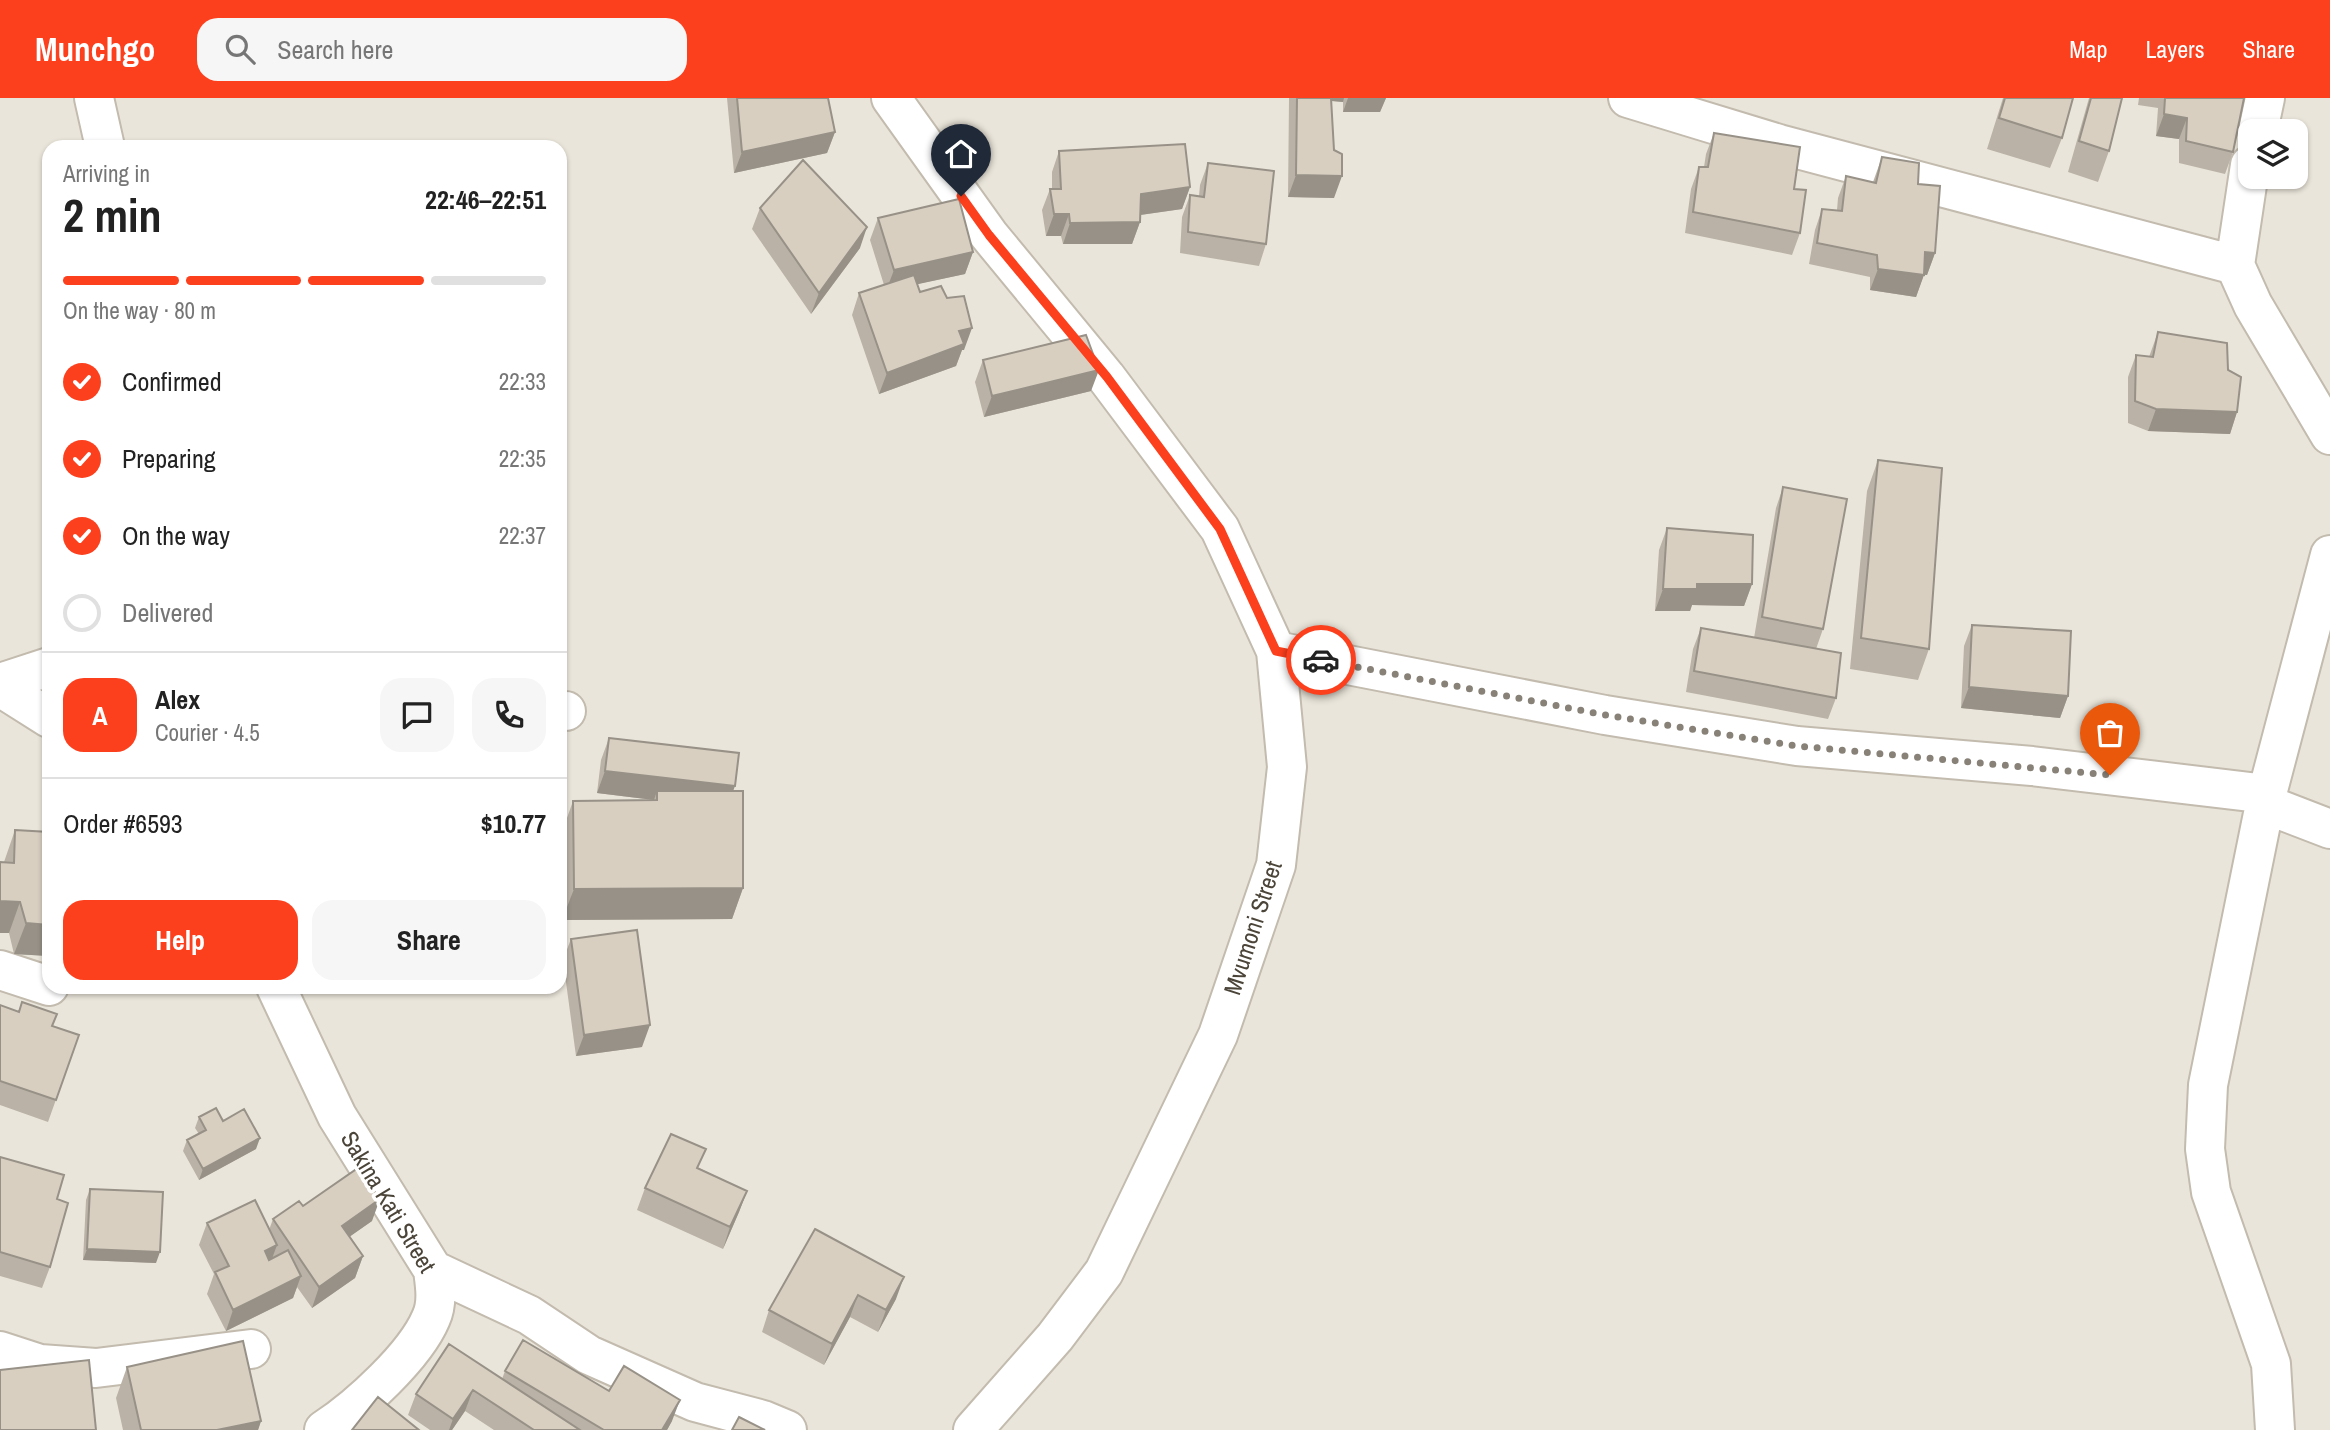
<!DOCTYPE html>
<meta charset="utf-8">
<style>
:root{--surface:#fff;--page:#f6f6f6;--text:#222;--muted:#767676;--line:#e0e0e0;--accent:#fc3f1d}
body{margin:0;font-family:"Archivo Narrow",sans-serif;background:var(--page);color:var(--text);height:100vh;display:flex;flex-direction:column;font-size:26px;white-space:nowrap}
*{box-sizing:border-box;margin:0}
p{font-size:23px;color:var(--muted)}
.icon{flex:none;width:38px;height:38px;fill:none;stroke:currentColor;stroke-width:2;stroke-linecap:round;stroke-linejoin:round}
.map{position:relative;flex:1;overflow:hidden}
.details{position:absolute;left:42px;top:42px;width:525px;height:854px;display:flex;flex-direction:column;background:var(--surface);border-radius:21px;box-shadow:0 2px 5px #0004}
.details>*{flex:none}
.controls{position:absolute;left:2238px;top:21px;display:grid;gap:14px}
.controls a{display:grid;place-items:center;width:70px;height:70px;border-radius:14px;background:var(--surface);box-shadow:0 2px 5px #0004;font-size:35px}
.pin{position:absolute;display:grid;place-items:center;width:60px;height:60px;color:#fff;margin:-72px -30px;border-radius:50% 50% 50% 0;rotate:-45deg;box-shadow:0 0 7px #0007}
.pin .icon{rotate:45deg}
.courier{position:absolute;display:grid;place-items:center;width:70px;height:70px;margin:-35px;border:5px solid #fc3f1d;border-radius:50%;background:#fff;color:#222;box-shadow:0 2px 9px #0007}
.head em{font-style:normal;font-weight:700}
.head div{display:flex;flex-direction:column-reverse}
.head{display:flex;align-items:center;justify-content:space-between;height:119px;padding:0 21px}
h1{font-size:46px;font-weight:700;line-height:52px}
.bar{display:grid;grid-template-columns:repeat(4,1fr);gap:10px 7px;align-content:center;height:84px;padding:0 21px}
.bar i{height:9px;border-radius:5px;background:var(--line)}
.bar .current{background:var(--accent)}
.bar p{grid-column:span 4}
.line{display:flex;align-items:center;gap:18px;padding:0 21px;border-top:2px solid var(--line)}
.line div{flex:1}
.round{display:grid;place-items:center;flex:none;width:74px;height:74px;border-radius:21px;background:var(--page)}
ol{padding:0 21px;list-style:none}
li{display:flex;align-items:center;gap:21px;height:77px}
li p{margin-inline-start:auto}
li .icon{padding:7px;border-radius:50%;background:var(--accent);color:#fff;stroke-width:4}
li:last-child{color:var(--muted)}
li i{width:38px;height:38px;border:4px solid var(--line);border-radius:50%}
.action{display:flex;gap:14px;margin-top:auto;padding:14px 21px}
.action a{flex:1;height:80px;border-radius:21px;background:var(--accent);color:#fff;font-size:28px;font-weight:700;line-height:80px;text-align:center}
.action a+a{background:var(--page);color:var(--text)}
header{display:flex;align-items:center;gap:42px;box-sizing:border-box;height:98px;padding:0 35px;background:var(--accent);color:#fff}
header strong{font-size:33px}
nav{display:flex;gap:38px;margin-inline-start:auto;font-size:24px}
.search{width:490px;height:63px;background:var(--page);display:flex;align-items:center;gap:18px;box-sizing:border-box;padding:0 24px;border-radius:21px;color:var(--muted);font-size:26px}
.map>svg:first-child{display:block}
.residential{fill:#eae5da;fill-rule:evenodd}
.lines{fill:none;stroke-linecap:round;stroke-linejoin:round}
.minor-casing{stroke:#c2bbae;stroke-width:42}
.minor{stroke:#fff;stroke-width:38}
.wall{fill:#bab2a6}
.shaded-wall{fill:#979187}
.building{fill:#d8cfc1;stroke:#979187;stroke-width:2}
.done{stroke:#878178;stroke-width:7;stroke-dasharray:0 12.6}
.route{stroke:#fc3f1d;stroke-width:9}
.labels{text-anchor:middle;stroke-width:7;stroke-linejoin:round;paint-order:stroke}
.street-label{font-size:24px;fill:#4b4439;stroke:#fff}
</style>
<header>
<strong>Munchgo</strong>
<div class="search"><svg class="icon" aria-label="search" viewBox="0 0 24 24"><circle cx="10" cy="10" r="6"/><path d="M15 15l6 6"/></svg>Search here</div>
<nav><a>Map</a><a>Layers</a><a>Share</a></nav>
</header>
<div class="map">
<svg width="2330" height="1332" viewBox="0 0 2330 1332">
<rect width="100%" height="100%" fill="#f6f3ec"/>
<path class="residential" d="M0,0h2330v1332h-2330zM2250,33h46v46h-46zM49,49h511v840h-511z"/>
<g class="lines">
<g class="minor-casing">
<path id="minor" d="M94,0l11,49
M891,0l98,137 117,142 114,152 56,122 11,116 -11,98 -58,170 -114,237 -49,65 -82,93
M1628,0l151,46 456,121
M2258,33l7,-33
M2250,67l-15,100 18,40 77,130
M1276,553l329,64 192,31 235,20 235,28
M0,585l49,-16
M0,589l49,31
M560,613h6
M2265,706l65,25
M0,872l49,16
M276,889l61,129 96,154c2,15 5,33 -2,48 -16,38 -72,89 -107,112
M433,1172l96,45 60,40 106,47 68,18 24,10
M0,1253l40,13 56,4 155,-19
M2275,1332l-4,-66 -60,-172 -6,-43 3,-64 59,-291 63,-239"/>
</g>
<use href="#minor" class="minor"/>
</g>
<path class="wall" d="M727,0h101l7,34 -8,21 -93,20z
M1289,0h97l-6,14h-37v-10l-12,-1 3,97 -46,-1z
M2003,0h70l-11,40 -12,30 -63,-19z
M2089,0h33l-13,53 -11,31 -30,-10z
M2139,0h105l-11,54 -8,22 -46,-11v-24l-23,-3 2,-28 -20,-3z
M1714,35l80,56 6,44 -8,22 -107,-22 6,-44 8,-22h5l2,-13z
M1059,53l131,36 -8,22 -42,6v7l-8,22h-69l-2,-8h-15l-4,-26 8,-21h2v-17z
M1882,59l36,27 17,69 -8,22 -3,-1 -8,23 -46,-7v-13l-61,-13 6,-34 7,-21 15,1 1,-12 8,-22 27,6z
M1208,65l58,81 -7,22 -79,-13 2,-36 8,-22 9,1 1,-11z
M760,110l100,40 -49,66 -59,-85z
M878,120l95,34 -8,22 -48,10 3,8 44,58h-2l-6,16 -77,28 -27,-79 7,-22 25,-8 -14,-45z
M2158,234l70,38 9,42 -7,22 -82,-3 -20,-8v-46l8,-22 13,2z
M983,262l108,31 -107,26 -9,-35z
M1878,362l51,189 -11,31 -68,-11 17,-178z
M1783,389l40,142 -7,20 20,49 -8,21 -142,-27 7,-43 8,-21 53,10 22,-130z
M1667,430l85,56 -8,22 -52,-1 -2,6h-35l4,-61z
M1972,527l96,71 -8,22 -99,-10 3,-62z
M609,640l125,53 9,97 -11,31 -170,1v-88l11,-31 81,-1 -57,-7 4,-33z
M15,732l34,2v124l-35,-2 -5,-21 -5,-71z
M571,841l71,108 -66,9 -13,-96z
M0,907l52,21 27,9 -31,87 -48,-17z
M199,1019l24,4 33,28 -57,31 -16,-29 4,-11 12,-6 -4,-6z
M0,1059l57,42 -7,68 -8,21 -42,-12z
M699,1070l48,23 -8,21 -16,37 -86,-39 8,-22z
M90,1091l66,74 -73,-3 3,-60z
M303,1108l69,15 -22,15 13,20 -8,22 -43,30 -15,-21 -4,11 -67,33 -19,-37 7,-20 -15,-29 8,-22 62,7 4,-11z
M815,1131l81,70 -18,33 -28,-15 -26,48 -62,-33 7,-22z
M127,1269l134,54 -3,9h-135l-7,-32z
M505,1273l104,20 63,30 -5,9h-173l-29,-19 -13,19h-22l-22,-15 8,-21 86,-15z"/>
<path class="shaded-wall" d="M1323,0h21l-1,4 -21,-2z
M1348,0h38l-6,14h-37z
M2164,16l23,4 -8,21 -23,-3z
M835,34l-8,21 -93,20 8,-21z
M1296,77l46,1 -8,22 -46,-1z
M1190,89l-8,22 -49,7 8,-22z
M1054,116h15l-8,22h-15z
M1140,124l-8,22h-69l7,-21z
M867,129l-7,21 -49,66 8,-21z
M973,154l-8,22 -79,17 8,-21z
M1925,154l10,1 -8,22 -10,-1z
M1878,171l46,6 -8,22 -46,-7z
M972,230l-8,22h-2l-6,16 -77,28 8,-21 72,-42z
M1099,272l-8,21 -107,26 8,-21z
M2156,311l81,3 -7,22 -82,-3z
M1697,486h55l-8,22 -52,-1 -2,6h-35l8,-22z
M1969,589l99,9 -8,22 -99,-10z
M605,673l130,15 -8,22 -70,-17 -3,9 -57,-7z
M743,790l-11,31 -170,1 12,-31z
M0,803l20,1 -11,31h-9z
M26,825l23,2v31l-35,-2z
M650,927l-8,22 -66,9 8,-21z
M260,1040l-4,11 -57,31 4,-11z
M747,1093l-8,21 -16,37 7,-22z
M380,1101l-8,22 -37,26 7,-21z
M277,1147l-8,22 -4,-16z
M87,1151l73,3 -4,11 -73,-3z
M363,1158l-8,22 -43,30 7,-21z
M301,1178l-8,22 -67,33 7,-21z
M904,1179l-8,22 -18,33 8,-22z
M858,1197l-8,22 -26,48 8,-21z
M473,1292l-8,21 -13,19h-3l4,-11z
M680,1302l-8,21 -5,9h-5z
M261,1323l-3,9h-41z"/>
<path class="building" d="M737,0h91l7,34 -93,20z
M1297,0h34l3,52 8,4v22l-46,-1z
M2005,0h68l-11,40 -63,-20z
M2091,0h31l-13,53 -30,-10z
M2165,0h79l-11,54 -47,-11 1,-23 -23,-4z
M1714,35l86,14 -6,42 12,1 -6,43 -107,-21 6,-45h9z
M1185,46l5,43 -49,7 -1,28 -70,1 -1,-9h-15l-4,-25h11l-2,-38z
M1882,59l37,6 -1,21 22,2 -5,67 -10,-1 -1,23 -46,-6 -1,-14 -60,-12 5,-34 20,2 4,-35 30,7z
M803,62l64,67 -48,66 -59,-85z
M1208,65l66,8 -8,73 -78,-12 2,-37 14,2z
M959,101l14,53 -79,18 -16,-52z
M914,177l6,17 21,-6 6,12 17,-2 8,32 -13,3 5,13 -77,29 -28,-80z
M2158,234l69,11 1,27 13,7 -4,35 -81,-3 -21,-8 1,-46 17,2z
M1086,237l13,35 -107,26 -9,-36z
M1878,362l64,8 -13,181 -68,-11z
M1783,389l64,12 -24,130 -61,-12z
M1667,430l86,7 -1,49h-55v5h-34z
M1972,527l99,6 -3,65 -99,-9z
M1701,530l140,25 -5,45 -142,-27z
M609,640l130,15 -4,33 -130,-15z
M657,693h86v97l-169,1 -1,-88 84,-1z
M15,732l34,2v93l-23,-2 -6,-21 -20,-1v-39l14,1z
M637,832l13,95 -66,10 -13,-96z
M22,904l35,12 -5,12 27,9 -23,65 -56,-19v-76l19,7z
M216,1010l7,13 21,-12 16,29 -57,31 -16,-29 19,-10 -7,-13z
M671,1036l35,15 -9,19 50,23 -17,36 -85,-39z
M0,1059l64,18 -7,24 11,4 -18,64 -50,-15z
M358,1070l22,31 -38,27 21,30 -44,31 -46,-68 26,-18 4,5z
M90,1091l73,3 -3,60 -73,-3z
M255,1102l22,45 -12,6 4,9 19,-10 13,26 -68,34 -18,-38 14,-6 -22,-43z
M815,1131l89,48 -18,33 -28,-15 -26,49 -63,-34z
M523,1242l86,51 15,-25 56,34 -18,30h-58l-99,-59z
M243,1243l18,80 -44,9h-76l-14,-63z
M449,1246l131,86h-46l-61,-40 -20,29 -37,-25z
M89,1262l7,70h-96v-60z
M378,1299l41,33h-67z
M739,1319l26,13h-33z"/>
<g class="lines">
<path class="done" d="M1321,562l284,55 192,31 313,29"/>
<path class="route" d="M961,98l28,39 118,142 113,152 56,122 45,9"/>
</g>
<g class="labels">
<g class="street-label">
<text transform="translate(1253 830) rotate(-72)" y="8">Mvumoni Street</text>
<text transform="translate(388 1104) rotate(59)" y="8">Sakina Kati Street</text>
</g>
</g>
</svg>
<div class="controls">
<a><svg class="icon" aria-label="layers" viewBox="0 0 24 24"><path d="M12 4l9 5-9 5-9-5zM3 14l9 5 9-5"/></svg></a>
</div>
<div class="pin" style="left:2110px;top:677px;background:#ea580c"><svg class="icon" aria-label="bag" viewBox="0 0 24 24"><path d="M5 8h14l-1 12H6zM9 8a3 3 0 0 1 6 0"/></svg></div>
<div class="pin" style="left:961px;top:98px;background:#1f2937"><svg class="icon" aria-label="home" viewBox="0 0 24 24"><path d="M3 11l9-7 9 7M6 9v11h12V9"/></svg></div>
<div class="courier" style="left:1321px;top:562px"><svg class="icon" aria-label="car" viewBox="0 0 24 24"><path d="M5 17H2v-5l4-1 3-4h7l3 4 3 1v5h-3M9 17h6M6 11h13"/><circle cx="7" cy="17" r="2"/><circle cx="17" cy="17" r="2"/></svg></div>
<section class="details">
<div class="head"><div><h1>2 min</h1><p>Arriving in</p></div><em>22:46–22:51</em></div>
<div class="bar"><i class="current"></i><i class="current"></i><i class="current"></i><i></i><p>On the way · 80 m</p></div>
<ol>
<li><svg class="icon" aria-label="check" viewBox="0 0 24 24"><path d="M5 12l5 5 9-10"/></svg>Confirmed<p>22:33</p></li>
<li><svg class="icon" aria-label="check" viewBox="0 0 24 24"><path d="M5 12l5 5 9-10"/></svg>Preparing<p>22:35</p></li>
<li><svg class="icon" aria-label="check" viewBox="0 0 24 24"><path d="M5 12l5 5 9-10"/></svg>On the way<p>22:37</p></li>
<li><i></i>Delivered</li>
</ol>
<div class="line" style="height:126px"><b class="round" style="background:var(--accent);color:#fff">A</b><div><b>Alex</b><p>Courier · 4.5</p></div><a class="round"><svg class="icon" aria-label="chat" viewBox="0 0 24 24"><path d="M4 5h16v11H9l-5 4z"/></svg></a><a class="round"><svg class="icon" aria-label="phone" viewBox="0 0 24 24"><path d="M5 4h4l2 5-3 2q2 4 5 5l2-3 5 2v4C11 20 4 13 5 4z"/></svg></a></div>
<div class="line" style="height:91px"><div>Order #6593</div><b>$10.77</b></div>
<div class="action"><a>Help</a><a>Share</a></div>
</section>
</div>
